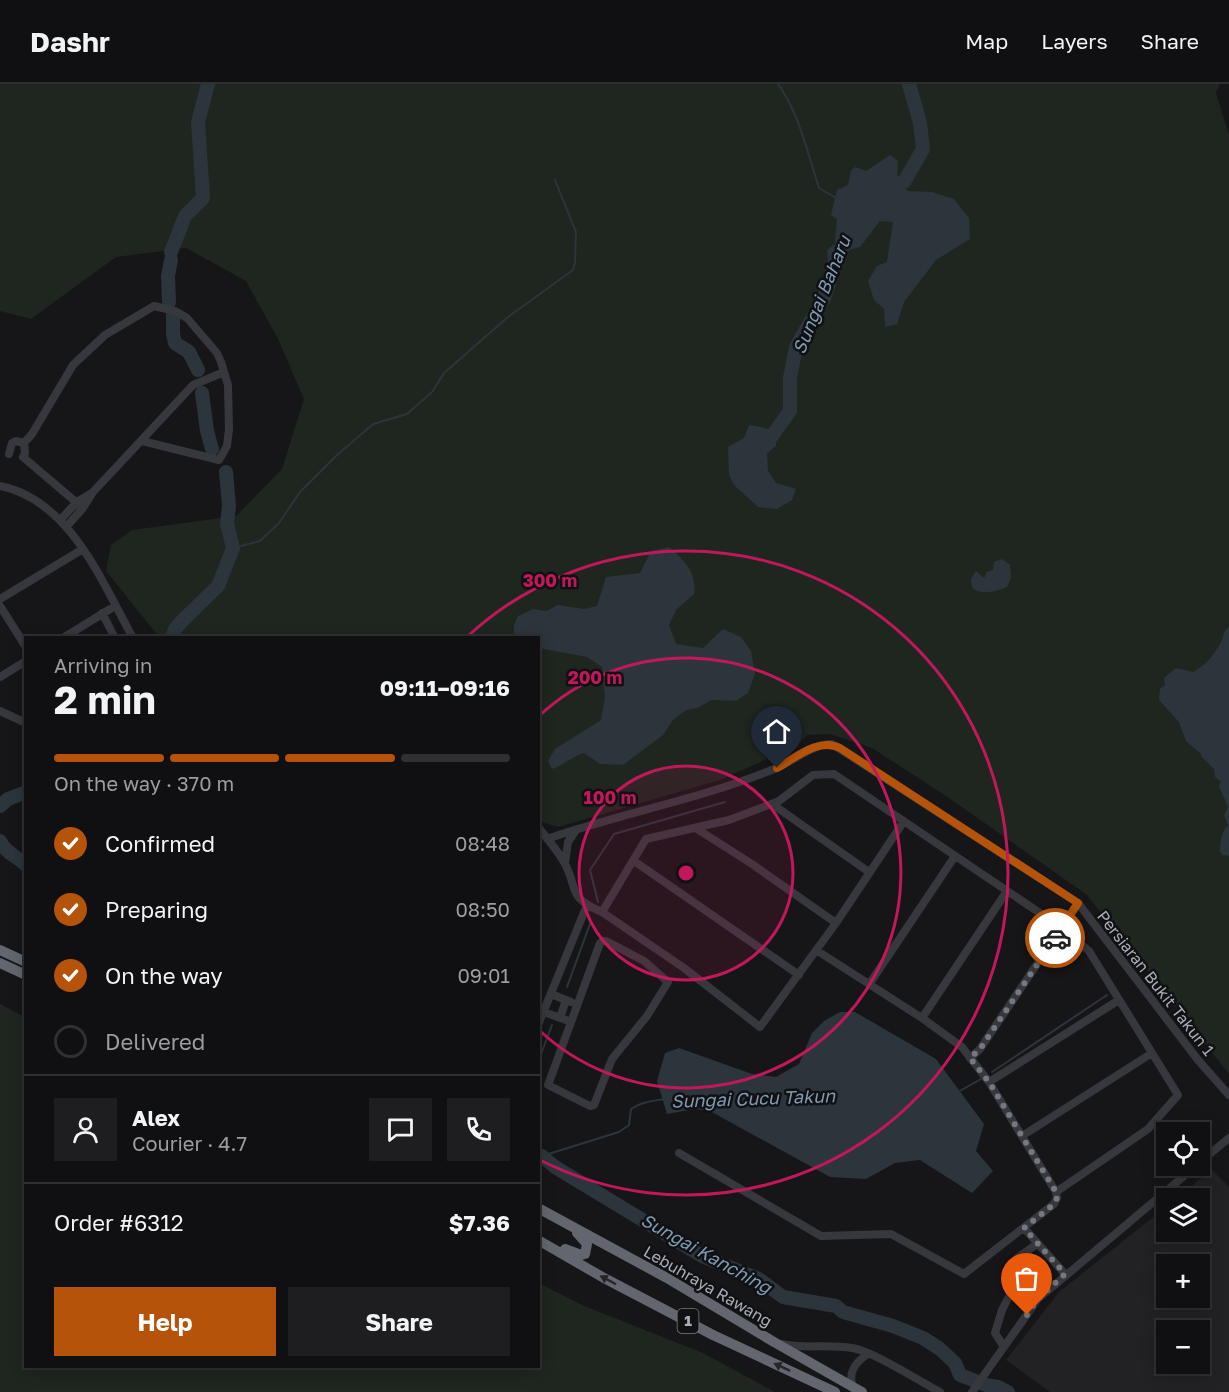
<!DOCTYPE html>
<meta charset="utf-8">
<style>
:root{--surface:#101012;--page:#1e1e20;--text:#f1f3f6;--muted:#9c9d9f;--line:#303032;--accent:#b45309}
body{margin:0;font-family:"Golos Text",sans-serif;background:var(--page);color:var(--text);height:100vh;display:flex;flex-direction:column;font-size:22px;white-space:nowrap}
*{box-sizing:border-box;margin:0}
p{font-size:20px;color:var(--muted)}
.icon{flex:none;width:33px;height:33px;fill:none;stroke:currentColor;stroke-width:2;stroke-linecap:round;stroke-linejoin:round}
.map{position:relative;flex:1;overflow:hidden}
.sheet{position:absolute;left:24px;top:552px;width:516px;height:732px;display:flex;flex-direction:column;background:var(--surface);border-radius:0px;box-shadow:0 3px 15px #0003,0 0 0 2px var(--line)}
.sheet>*{flex:none}
.controls{position:absolute;left:1156px;top:1038px;display:grid;gap:12px}
.controls a{display:grid;place-items:center;width:54px;height:54px;border-radius:0px;background:var(--surface);box-shadow:0 3px 15px #0003,0 0 0 2px var(--line);font-size:30px}
.pin{position:absolute;display:grid;place-items:center;width:51px;height:51px;color:#fff;margin:-62px -26px;border-radius:50% 50% 50% 0;rotate:-45deg;box-shadow:0 0 6px #0007}
.pin .icon{rotate:45deg}
.courier{position:absolute;display:grid;place-items:center;width:60px;height:60px;margin:-30px;border:4px solid #b45309;border-radius:50%;background:#fff;color:#222;box-shadow:0 2px 8px #0007}
.head em{font-style:normal;font-weight:700}
.head div{display:flex;flex-direction:column-reverse}
.head{display:flex;align-items:center;justify-content:space-between;height:102px;padding:0 30px}
h1{font-size:39px;font-weight:700;line-height:45px}
.bar{display:grid;grid-template-columns:repeat(4,1fr);gap:9px 6px;align-content:center;height:72px;padding:0 30px}
.bar i{height:8px;border-radius:4px;background:var(--line)}
.bar .selected{background:var(--accent)}
.bar p{grid-column:span 4}
.line{display:flex;align-items:center;gap:15px;padding:0 30px;border-top:2px solid var(--line)}
.line div{flex:1}
.round{display:grid;place-items:center;flex:none;width:63px;height:63px;border-radius:0px;background:var(--page)}
ol{padding:0 30px;list-style:none}
li{display:flex;align-items:center;gap:18px;height:66px}
li p{margin-inline-start:auto}
li .icon{padding:6px;border-radius:50%;background:var(--accent);color:#fff;stroke-width:4}
li:last-child{color:var(--muted)}
li i{width:33px;height:33px;border:3px solid var(--line);border-radius:50%}
.button{display:flex;gap:12px;margin-top:auto;padding:12px 30px}
.button a{flex:1;height:69px;border-radius:0px;background:var(--accent);color:#fff;font-size:24px;font-weight:700;line-height:69px;text-align:center}
.button a+a{background:var(--page);color:var(--text)}
header{display:flex;align-items:center;gap:36px;box-sizing:border-box;height:84px;padding:0 30px;background:var(--surface);border-bottom:2px solid var(--line)}
header strong{font-size:28px}
nav{display:flex;gap:33px;margin-inline-start:auto;font-size:21px}
.map>svg:first-child{display:block}
.built{fill:#222225;fill-rule:evenodd}
.green{fill:#1e261f}
.water{fill:#2c353c}
.lines{fill:none;stroke-linecap:round;stroke-linejoin:round}
.stream{stroke:#2c353c;stroke-width:2}
.river{stroke:#2c353c;stroke-width:14}
.minor{stroke:#37383d;stroke-width:8}
.highway{stroke:#63666e;stroke-width:10}
.oneway{fill:#26262a}
.done{stroke:#757880;stroke-width:6;stroke-dasharray:0 10.8}
.route{stroke:#b45309;stroke-width:8}
.ring{fill:none;stroke:#c2185b;stroke-width:3}
.labels{text-anchor:middle;stroke-width:5;stroke-linejoin:round;paint-order:stroke}
.shield{fill:#111113;stroke:#7b7e86;stroke-width:1.5}
.shield-label{font-size:15px;font-weight:bold;fill:#a8adb8}
.street-label{font-size:16px;fill:#a8adb8;stroke:#111113}
.water-label{font-size:18px;font-style:italic;fill:#7f9bb3;stroke:#111113}
.centre{fill:#c2185b;stroke:#111113;stroke-width:3}
.ring-label{font-size:18px;text-anchor:middle;font-weight:bold;fill:#c2185b;stroke:#111113;stroke-width:5;stroke-linejoin:round;paint-order:stroke}
</style>
<header>
<strong>Dashr</strong>
<nav><a>Map</a><a>Layers</a><a>Share</a></nav>
</header>
<div class="map">
<svg width="1229" height="1308" viewBox="0 0 1229 1308">
<rect width="100%" height="100%" fill="#161618"/>
<path class="built" d="M1212,1086l17,17v205h-179l-44,-32 53,-68 108,-86v26h33v-34h-24zM1167,1180h33v34h-33zM1167,1246h33v34h-33z"/>
<path class="green" d="M0,0h1220l-4,9 13,42v939l-142,-179 -138,-97 -77,-50 -42,-14 -23,1 -9,10 -78,35 -162,47 -16,-5 -3,-4 -1,-180 -379,-1 -53,-66 5,-26 21,-15 104,-14 46,-47 22,-70 -26,-60 -32,-58 -60,-33 -70,9 -85,62 -31,-8z
M0,920l25,13 1,349h512l1,-83 43,22 121,48 72,39h-775z"/>
<path class="water" d="M890,71l8,6 -1,14 7,7 3,9 25,1 22,7 15,19 1,21 -34,21 -32,42 -7,22 -12,3 -1,-18 -10,-9 -6,-19 9,-15 10,-4 6,-40 -13,-1 -20,26 -11,3 -6,17 -10,8 -4,-5 -2,-20 8,-6 2,-25 -6,-4 6,-25 11,-5 3,-14 4,-4 11,4z
M749,341l12,2 15,5v14l-9,7 1,18 8,12 20,6 -4,11 -15,9 -19,-2 -24,-22 -5,-10 -1,-28 16,-9z
M669,463c16,14 28,25 25,47l-18,16 -7,15 7,19 27,4 20,-19 18,8 10,14 4,23 -7,19 -12,8 -24,-1 -15,8 -11,2 -13,10 -10,15 -40,30 -23,-1 -16,-11c-13,4 -20,12 -32,16l-4,-8 7,-12 46,-29 4,-23 -3,-30 -15,-10 -48,-9 -1,-10 -19,-1 -5,-3v-9l4,-9 15,-7 13,2 12,-6 26,4 13,-3 9,-29 34,-4 11,-22z
M1002,475l8,6 1,13 -4,9c-12,5 -25,8 -35,1l-1,-9 5,-8 8,7 3,-6 6,-2 1,-8z
M1229,543v229l-6,-1 -3,-3c0,-9 1,-20 8,-27l-4,-10 4,-8 -9,-21 2,-4 -6,-5 -1,-8 -13,-13v-2l-15,-13 -7,-19 -20,-22 1,-11 5,-4 -1,-7 12,-10 17,4c13,-7 20,-16 27,-28 4,-7 2,-12 9,-17z
M840,928h15l81,47 48,65 -8,27 17,20 -21,22 -52,-33 -25,3 -29,16 -36,-2 -120,-66 -15,-2 -28,5 -10,-33 8,-28 14,-5 73,26 24,3 23,-13 13,-31 12,-12z"/>
<g class="lines">
<path class="stream" d="M778,0c22,31 29,68 41,104l17,10
M233,464l27,-7 19,-18 21,-31 36,-36 37,-32 34,-10 25,-22 12,-19 64,-56 65,-47 2,-7 1,-31 -21,-52
M598,818l-8,-32 24,-36 111,-32
M567,903l23,-63
M538,978l14,-37
M992,988l115,-77
M958,1008l23,-13
M542,1072l77,-24 10,-7 2,-16c10,-7 22,-8 33,-10"/>
<path class="river" d="M889,103l15,-5 19,-33 -3,-26 -11,-39
M171,168l14,-36 18,-18 -5,-76 10,-38
M169,218l-1,-26 3,-16
M173,231v19l2,9 14,9 9,18
M202,309l5,38 5,18
M764,363l26,-36v-33l6,-31 28,-49 13,-39
M172,554l3,-9 9,-10 34,-33 15,-38 -6,-24 2,-18 -3,-34
M0,722l8,-7 18,-7
M0,757c5,12 17,15 26,24
M538,1071l4,1 13,11 147,89 57,23 24,18 53,9 7,6 50,14 30,12 17,11 15,14 5,12 26,10 12,2 10,5"/>
<path class="minor" d="M9,370l3,-11 4,-2 8,2
M23,373l2,-4 -1,-10 8,-9 41,-69 32,-30 49,-29 21,5 12,7 30,35 4,9 7,23 1,44 -2,17 -8,14 -77,-19
M23,373l60,51
M0,402c70,14 102,96 133,152
M61,435l16,-17 15,-9
M67,442l16,-18 10,-16 100,-107 31,-13
M0,515l83,-50
M0,522l26,41
M102,529l13,25
M63,554l52,-32
M0,593l26,-16
M0,627l26,12
M772,720l97,68
M538,743c9,11 19,23 26,35 15,27 2,35 38,50l82,56 76,59 76,-104 68,-102
M697,745l55,35 84,59
M547,755c75,-26 154,-40 227,-70 19,-7 37,-25 58,-25l246,159 120,157 31,35
M634,777l165,114
M565,779l3,-21 8,-12
M602,828l44,-73 83,-19 50,-19 34,-26 21,-1 228,154 27,23 89,144 -30,34 -92,63
M603,857h3l38,20 24,21 -21,34 -35,43 -18,46 -4,1 -42,-21 52,-142z
M870,899l85,-127
M551,910l20,8
M544,928l22,8
M560,934l6,-18
M922,934l85,-127
M538,941l49,-120
M970,974l10,-9 98,-146
M989,998l130,-82
M1022,1052l130,-83
M679,1069l142,83 70,-2 73,40 90,-70 3,-6 -1,-6 -67,-110 -27,-35 -40,-29 -106,-68
M1200,1078l29,-24
M1024,1144l41,46
M781,1260c24,5 47,0 71,4 21,3 67,33 88,44
M1004,1263l-9,-14 7,-23 9,-17 6,-35 20,-14
M853,1303c-6,-15 4,-26 15,-33
M972,1308l66,-93 158,-133"/>
<path class="highway" d="M0,866l26,12
M0,879l26,12
M538,1124l129,70 107,64 88,50
M538,1156l66,38 109,57 122,57
M565,1165l16,6 4,-1 2,-10 -10,-11"/>
</g>
<defs><path id="oneway-solid" d="M-6-.8H1V-3.2L6.5 0L1 3.2V.8H-6Z" transform="scale(1.5)"/></defs>
<g class="oneway">
<use href="#oneway-solid" transform="translate(608 1196) rotate(-152)"/>
<use href="#oneway-solid" transform="translate(782 1283) rotate(-155)"/>
</g>
<g class="lines">
<path class="done" d="M1027,1231l11,-16 27,-25 -41,-46 30,-24 3,-6 -1,-6 -67,-110 -19,-24 10,-9 75,-111"/>
<path class="route" d="M777,684c18,-10 42,-31 63,-20l238,155 -23,35"/>
</g>
<circle cx="686" cy="789" r="107" fill="#c2185b" fill-opacity=".12"/>
<g class="ring">
<circle cx="686" cy="789" r="107"/>
<path d="M539 632A215 215 0 1 1 539 946"/>
<path d="M468 552A322 322 0 1 1 540 1076"/>
</g>
<g class="labels">
<rect class="shield" x="677.5" y="1225" width="21" height="24" rx="4.5"/>
<g class="shield-label">
<text x="688" y="1242">1</text>
</g>
<g class="street-label">
<text transform="translate(1156 899) rotate(52)" y="6">Persiaran Bukit Takun 1</text>
<text transform="translate(708 1202) rotate(30)" y="6">Lebuhraya Rawang</text>
</g>
<g class="water-label">
<text transform="translate(822 211) rotate(-68)" y="6">Sungai Baharu</text>
<text transform="translate(753 1015) rotate(-2)" y="6">Sungai Cucu Takun</text>
<text transform="translate(706 1170) rotate(29)" y="6">Sungai Kanching</text>
</g>
</g>
<circle cx="686" cy="789" r="9" class="centre"/>
<g class="ring-label">
<text x="550" y="503">300 m</text>
<text x="595" y="600">200 m</text>
<text x="610" y="720">100 m</text>
</g>
</svg>
<div class="controls">
<a><svg class="icon" aria-label="locate" viewBox="0 0 24 24"><circle cx="12" cy="12" r="6"/><path d="M12 2v4M12 18v4M2 12h4M18 12h4"/></svg></a>
<a><svg class="icon" aria-label="layers" viewBox="0 0 24 24"><path d="M12 4l9 5-9 5-9-5zM3 14l9 5 9-5"/></svg></a>
<a>+</a>
<a>−</a>
</div>
<div class="pin" style="left:1027px;top:1231px;background:#ea580c"><svg class="icon" aria-label="bag" viewBox="0 0 24 24"><path d="M5 8h14l-1 12H6zM9 8a3 3 0 0 1 6 0"/></svg></div>
<div class="pin" style="left:777px;top:684px;background:#1f2937"><svg class="icon" aria-label="home" viewBox="0 0 24 24"><path d="M3 11l9-7 9 7M6 9v11h12V9"/></svg></div>
<div class="courier" style="left:1055px;top:854px"><svg class="icon" aria-label="car" viewBox="0 0 24 24"><path d="M5 17H2v-5l4-1 3-4h7l3 4 3 1v5h-3M9 17h6M6 11h13"/><circle cx="7" cy="17" r="2"/><circle cx="17" cy="17" r="2"/></svg></div>
<section class="sheet">
<div class="head"><div><h1>2 min</h1><p>Arriving in</p></div><em>09:11–09:16</em></div>
<div class="bar"><i class="selected"></i><i class="selected"></i><i class="selected"></i><i></i><p>On the way · 370 m</p></div>
<ol>
<li><svg class="icon" aria-label="check" viewBox="0 0 24 24"><path d="M5 12l5 5 9-10"/></svg>Confirmed<p>08:48</p></li>
<li><svg class="icon" aria-label="check" viewBox="0 0 24 24"><path d="M5 12l5 5 9-10"/></svg>Preparing<p>08:50</p></li>
<li><svg class="icon" aria-label="check" viewBox="0 0 24 24"><path d="M5 12l5 5 9-10"/></svg>On the way<p>09:01</p></li>
<li><i></i>Delivered</li>
</ol>
<div class="line" style="height:108px"><a class="round"><svg class="icon" aria-label="person" viewBox="0 0 24 24"><circle cx="12" cy="8" r="4"/><path d="M4 21q1-7 8-7t8 7"/></svg></a><div><b>Alex</b><p>Courier · 4.7</p></div><a class="round"><svg class="icon" aria-label="chat" viewBox="0 0 24 24"><path d="M4 5h16v11H9l-5 4z"/></svg></a><a class="round"><svg class="icon" aria-label="phone" viewBox="0 0 24 24"><path d="M5 4h4l2 5-3 2q2 4 5 5l2-3 5 2v4C11 20 4 13 5 4z"/></svg></a></div>
<div class="line" style="height:78px"><div>Order #6312</div><b>$7.36</b></div>
<div class="button"><a>Help</a><a>Share</a></div>
</section>
</div>
